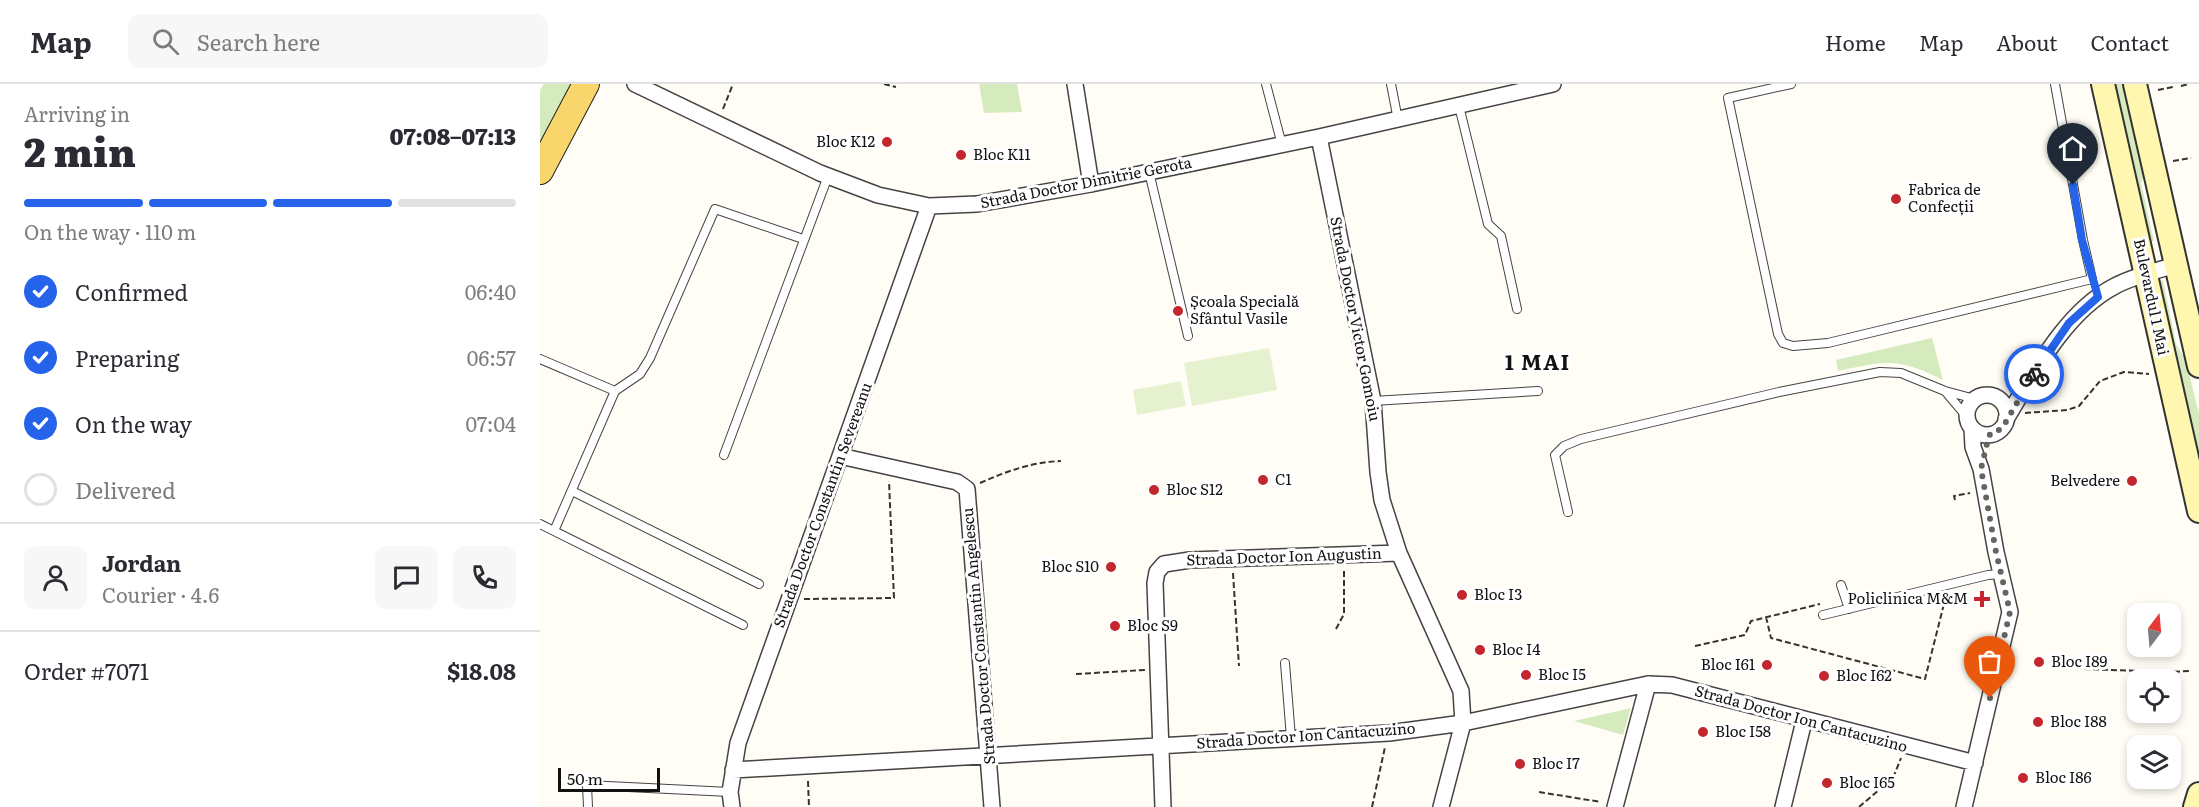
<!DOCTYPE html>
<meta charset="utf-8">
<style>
:root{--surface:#fff;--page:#f7f7f7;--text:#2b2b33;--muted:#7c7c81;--line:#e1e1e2;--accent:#2563eb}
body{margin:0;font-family:Literata,serif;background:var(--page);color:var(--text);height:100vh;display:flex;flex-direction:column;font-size:22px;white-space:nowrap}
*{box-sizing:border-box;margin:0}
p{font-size:20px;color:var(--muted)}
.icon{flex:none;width:33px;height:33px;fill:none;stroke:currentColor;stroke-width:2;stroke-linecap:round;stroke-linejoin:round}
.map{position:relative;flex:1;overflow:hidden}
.drawer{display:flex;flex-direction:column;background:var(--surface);width:540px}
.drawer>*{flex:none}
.needle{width:39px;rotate:16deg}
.buttons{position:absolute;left:1587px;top:519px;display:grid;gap:12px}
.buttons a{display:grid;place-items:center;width:54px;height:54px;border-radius:12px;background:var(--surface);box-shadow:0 3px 9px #0003;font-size:30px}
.scale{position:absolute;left:18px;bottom:15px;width:102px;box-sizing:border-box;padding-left:6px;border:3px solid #111;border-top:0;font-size:16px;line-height:21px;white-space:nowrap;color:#111;-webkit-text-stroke:4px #fff;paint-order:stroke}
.pin{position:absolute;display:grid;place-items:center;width:51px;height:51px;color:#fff;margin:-62px -26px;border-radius:50% 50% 50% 0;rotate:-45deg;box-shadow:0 0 6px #0007}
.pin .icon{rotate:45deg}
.courier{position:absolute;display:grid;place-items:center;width:60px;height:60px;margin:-30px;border:4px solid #2563eb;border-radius:50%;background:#fff;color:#222;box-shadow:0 2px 8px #0007}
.summary em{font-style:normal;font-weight:800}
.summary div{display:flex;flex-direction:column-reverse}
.summary{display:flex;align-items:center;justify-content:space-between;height:102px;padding:0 24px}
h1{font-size:39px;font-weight:800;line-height:45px}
.bar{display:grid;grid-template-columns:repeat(4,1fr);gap:9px 6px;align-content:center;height:72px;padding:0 24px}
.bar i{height:8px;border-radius:4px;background:var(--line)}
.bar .current{background:var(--accent)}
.bar p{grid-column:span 4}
.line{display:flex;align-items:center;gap:15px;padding:0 24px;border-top:2px solid var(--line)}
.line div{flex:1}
.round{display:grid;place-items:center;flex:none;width:63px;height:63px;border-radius:12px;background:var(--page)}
ol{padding:0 24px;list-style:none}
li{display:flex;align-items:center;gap:18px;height:66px}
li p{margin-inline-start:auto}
li .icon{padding:6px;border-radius:50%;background:var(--accent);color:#fff;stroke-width:4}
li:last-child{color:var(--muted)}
li i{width:33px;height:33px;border:3px solid var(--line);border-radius:50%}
header{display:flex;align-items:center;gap:36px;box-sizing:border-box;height:84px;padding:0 30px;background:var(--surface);border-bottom:2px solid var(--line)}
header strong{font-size:28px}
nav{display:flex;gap:33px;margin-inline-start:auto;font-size:21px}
.search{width:420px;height:54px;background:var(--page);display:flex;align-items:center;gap:15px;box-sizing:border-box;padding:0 21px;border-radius:12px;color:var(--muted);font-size:22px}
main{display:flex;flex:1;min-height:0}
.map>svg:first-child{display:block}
.green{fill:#d5ebbd}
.pitch{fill:#e6f2cf}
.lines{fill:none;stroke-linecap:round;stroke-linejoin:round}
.service-casing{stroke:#444;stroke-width:10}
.minor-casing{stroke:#444;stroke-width:18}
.secondary-casing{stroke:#333;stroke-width:26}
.primary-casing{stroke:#222;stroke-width:28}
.path{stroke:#333;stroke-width:2;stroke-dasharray:6 3;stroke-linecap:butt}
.service{stroke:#fff;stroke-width:8}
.minor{stroke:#fff;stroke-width:15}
.secondary{stroke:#fff6b0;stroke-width:22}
.primary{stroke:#f9d66b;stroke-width:26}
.done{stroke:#646461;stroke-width:6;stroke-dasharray:0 10.8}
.route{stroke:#2563eb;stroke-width:8}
.poi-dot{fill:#c4262e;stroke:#fff;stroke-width:2}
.labels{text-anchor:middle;stroke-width:6;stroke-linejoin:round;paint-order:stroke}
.poi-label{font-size:15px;fill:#111;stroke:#fff;text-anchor:start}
.street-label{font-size:15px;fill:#111;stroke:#fff}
.district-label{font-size:21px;font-weight:bold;letter-spacing:1.5px;fill:#111;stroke:#fff}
</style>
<header>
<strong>Map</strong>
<div class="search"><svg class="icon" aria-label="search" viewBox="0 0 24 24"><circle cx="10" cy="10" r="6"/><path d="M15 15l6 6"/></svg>Search here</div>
<nav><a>Home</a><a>Map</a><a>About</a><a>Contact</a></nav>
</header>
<main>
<section class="drawer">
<div class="summary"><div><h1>2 min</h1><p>Arriving in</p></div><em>07:08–07:13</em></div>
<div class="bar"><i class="current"></i><i class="current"></i><i class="current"></i><i></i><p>On the way · 110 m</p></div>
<ol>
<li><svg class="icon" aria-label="check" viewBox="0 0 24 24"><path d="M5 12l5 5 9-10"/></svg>Confirmed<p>06:40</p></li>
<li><svg class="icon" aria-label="check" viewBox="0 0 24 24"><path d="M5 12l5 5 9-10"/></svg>Preparing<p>06:57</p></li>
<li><svg class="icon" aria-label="check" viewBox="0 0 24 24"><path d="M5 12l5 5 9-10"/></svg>On the way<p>07:04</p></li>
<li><i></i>Delivered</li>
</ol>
<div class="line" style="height:108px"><a class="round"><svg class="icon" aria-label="person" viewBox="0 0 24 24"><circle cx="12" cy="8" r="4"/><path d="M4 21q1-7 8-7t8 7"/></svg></a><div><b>Jordan</b><p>Courier · 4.6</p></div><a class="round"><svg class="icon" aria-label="chat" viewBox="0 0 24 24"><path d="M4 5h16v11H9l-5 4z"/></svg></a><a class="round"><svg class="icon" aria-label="phone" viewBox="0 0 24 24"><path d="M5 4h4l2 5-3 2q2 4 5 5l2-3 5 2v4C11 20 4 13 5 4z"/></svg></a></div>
<div class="line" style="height:78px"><div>Order #7071</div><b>$18.08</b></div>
</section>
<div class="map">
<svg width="1659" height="723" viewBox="0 0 1659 723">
<rect width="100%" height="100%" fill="#fffdf5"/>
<path class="green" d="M4,0h33l-37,70v-64z
M439,0h38l5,28 -38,1z
M1573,0h12l20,88 -4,11 13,58 -4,1z
M1623,196l13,64 10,17 13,53v55l-41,-188z
M1392,254l11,42c-46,-23 -56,-19 -105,-9l-2,-11z
M1091,624l-8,27 -49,-14z"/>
<path class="pitch" d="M729,264l8,42 -85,16 -8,-43z
M641,297l5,25 -49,9 -4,-25z"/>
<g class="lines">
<g class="service-casing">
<path id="service" d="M726,0l16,61
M851,0l7,36
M1251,0l-63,14 50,236 5,9 10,3 35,-3 264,-64 -9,-39 -28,-156
M919,22l29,118 13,12 16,73
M609,88l39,164
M0,275l75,32
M1405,307l22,26
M833,317l165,-10
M184,371l104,-279
M32,407l187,93
M1028,428l-13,-57 9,-9 17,-7 198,-47 101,-20 21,1 44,18 30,8
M0,440l203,101
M14,447l61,-140 25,-17 10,-16 65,-149 88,30
M1301,501l8,24
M1283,531l165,-40 13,-1
M745,579l6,75
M48,723l-1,-22 143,7"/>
</g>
<g class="minor-casing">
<path id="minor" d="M95,0l185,89 58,22 51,11 48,-2 114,-20 228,-47 234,-53
M535,0l16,100
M779,53l54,264 5,71 4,28 17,53 62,138 2,32 -22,84
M1427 331a20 20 0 1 1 40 0a20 20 0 1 1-40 0Z
M1466,335c28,-46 59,-107 109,-133 19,-10 40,-15 61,-21
M300,372l117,26 10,7 25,318
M193,686l656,-37 74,-10 185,-39 24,1 303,78
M192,723l-2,-15 8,-49 191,-537
M623,723l-8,-224 2,-11 7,-8 26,-4 209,-7
M1075,723l33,-123
M1243,723l21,-86
M1424,723l46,-195 -14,-60 -15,-83 -8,-22 -1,-19"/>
</g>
<g class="secondary-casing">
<path id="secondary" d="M1563,0l96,427
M1595,0l64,282
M1655,723l4,-13"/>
</g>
<g class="primary-casing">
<path id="primary" d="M0,87l46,-87"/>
</g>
<path class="path" d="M344,0l12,3
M1641,2l8,-2
M1618,6l15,-3
M183,25l10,-25
M1633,77l18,-3
M1485,329l42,-3 12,-4 21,-25 24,-9 25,2
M440,399c27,-12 53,-21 81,-22
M1415,416l-1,-4 16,-3
M693,489l6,93
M264,515l90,-1 -5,-117
M1226,533l5,21 154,41 21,-83
M796,545l8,-15v-45
M1155,562l50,-11 6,-14 69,-17
M1544,585l85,3 21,-1
M536,590l69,-4
M268,697l1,26
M999,708l62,10
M832,723l13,-60
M1319,723l34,-29 8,-20"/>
<use href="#service" class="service"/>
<use href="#minor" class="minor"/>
<use href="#secondary" class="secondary"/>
<use href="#primary" class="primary"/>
</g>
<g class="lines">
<path class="done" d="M1450,614l20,-86 -14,-60 -15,-83 8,-34 6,-1 9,-9 30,-51"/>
<path class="route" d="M1494,290l35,-51 29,-26 -16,-57 -9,-55"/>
</g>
<g class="poi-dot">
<circle cx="347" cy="58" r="6"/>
<circle cx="421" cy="71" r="6"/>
<circle cx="1356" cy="115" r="6"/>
<circle cx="638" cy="227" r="6"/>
<circle cx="723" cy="396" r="6"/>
<circle cx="1592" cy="397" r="6"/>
<circle cx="614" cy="406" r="6"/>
<circle cx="571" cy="483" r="6"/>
<circle cx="922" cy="511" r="6"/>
<path d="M1439 506h6v6h6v6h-6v6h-6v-6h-6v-6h6z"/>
<circle cx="575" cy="542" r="6"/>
<circle cx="940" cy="566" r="6"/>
<circle cx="1499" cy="578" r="6"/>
<circle cx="1227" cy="581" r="6"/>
<circle cx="986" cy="591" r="6"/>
<circle cx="1284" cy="592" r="6"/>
<circle cx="1498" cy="638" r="6"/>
<circle cx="1163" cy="648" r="6"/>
<circle cx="980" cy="680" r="6"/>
<circle cx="1483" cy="694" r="6"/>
<circle cx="1287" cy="699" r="6"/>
</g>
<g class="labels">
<g class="poi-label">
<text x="335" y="63" text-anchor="end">Bloc K12</text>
<text x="433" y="76">Bloc K11</text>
<text x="1368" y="111">Fabrica de<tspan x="1368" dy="17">Confecții</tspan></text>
<text x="650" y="223">Școala Specială<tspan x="650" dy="17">Sfântul Vasile</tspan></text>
<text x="735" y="401">C1</text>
<text x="1580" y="402" text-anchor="end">Belvedere</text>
<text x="626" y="411">Bloc S12</text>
<text x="559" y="488" text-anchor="end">Bloc S10</text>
<text x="934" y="516">Bloc I3</text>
<text x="1428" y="520" text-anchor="end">Policlinica M&amp;M</text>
<text x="587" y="547">Bloc S9</text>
<text x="952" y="571">Bloc I4</text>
<text x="1511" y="583">Bloc I89</text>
<text x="1215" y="586" text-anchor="end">Bloc I61</text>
<text x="998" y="596">Bloc I5</text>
<text x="1296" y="597">Bloc I62</text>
<text x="1510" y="643">Bloc I88</text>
<text x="1175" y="653">Bloc I58</text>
<text x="992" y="685">Bloc I7</text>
<text x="1495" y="699">Bloc I86</text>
<text x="1299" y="704">Bloc I65</text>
</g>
<g class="street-label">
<text transform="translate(546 99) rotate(-11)" y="5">Strada Doctor Dimitrie Gerota</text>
<text transform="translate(1611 213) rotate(78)" y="5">Bulevardul 1 Mai</text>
<text transform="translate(815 235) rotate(79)" y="5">Strada Doctor Victor Gomoiu</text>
<text transform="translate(283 421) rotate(-70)" y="5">Strada Doctor Constantin Severeanu</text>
<text transform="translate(744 473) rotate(-2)" y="5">Strada Doctor Ion Augustin</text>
<text transform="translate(439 552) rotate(-95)" y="5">Strada Doctor Constantin Angelescu</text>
<text transform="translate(1261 635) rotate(15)" y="5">Strada Doctor Ion Cantacuzino</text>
<text transform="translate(766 652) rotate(-4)" y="5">Strada Doctor Ion Cantacuzino</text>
</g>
<g class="district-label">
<text x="998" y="286">1 MAI</text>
</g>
</g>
</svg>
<div class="buttons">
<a><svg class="needle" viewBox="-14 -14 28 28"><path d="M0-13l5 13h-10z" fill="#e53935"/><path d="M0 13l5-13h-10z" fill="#7c7c81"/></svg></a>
<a><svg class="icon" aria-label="locate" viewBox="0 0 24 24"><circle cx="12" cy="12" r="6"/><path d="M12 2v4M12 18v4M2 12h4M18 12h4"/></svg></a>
<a><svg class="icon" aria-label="layers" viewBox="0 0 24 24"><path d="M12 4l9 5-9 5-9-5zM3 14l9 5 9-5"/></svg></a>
</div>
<div class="scale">50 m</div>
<div class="pin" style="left:1450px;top:614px;background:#ea580c"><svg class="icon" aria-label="bag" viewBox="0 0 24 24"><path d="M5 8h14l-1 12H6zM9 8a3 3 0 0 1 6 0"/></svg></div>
<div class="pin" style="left:1533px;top:101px;background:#1f2937"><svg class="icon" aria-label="home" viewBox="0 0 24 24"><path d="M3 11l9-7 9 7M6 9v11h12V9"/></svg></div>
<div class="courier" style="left:1494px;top:290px"><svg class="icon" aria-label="bike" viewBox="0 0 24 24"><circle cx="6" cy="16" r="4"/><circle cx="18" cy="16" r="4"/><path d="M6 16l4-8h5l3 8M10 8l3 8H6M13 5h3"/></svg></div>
</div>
</main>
